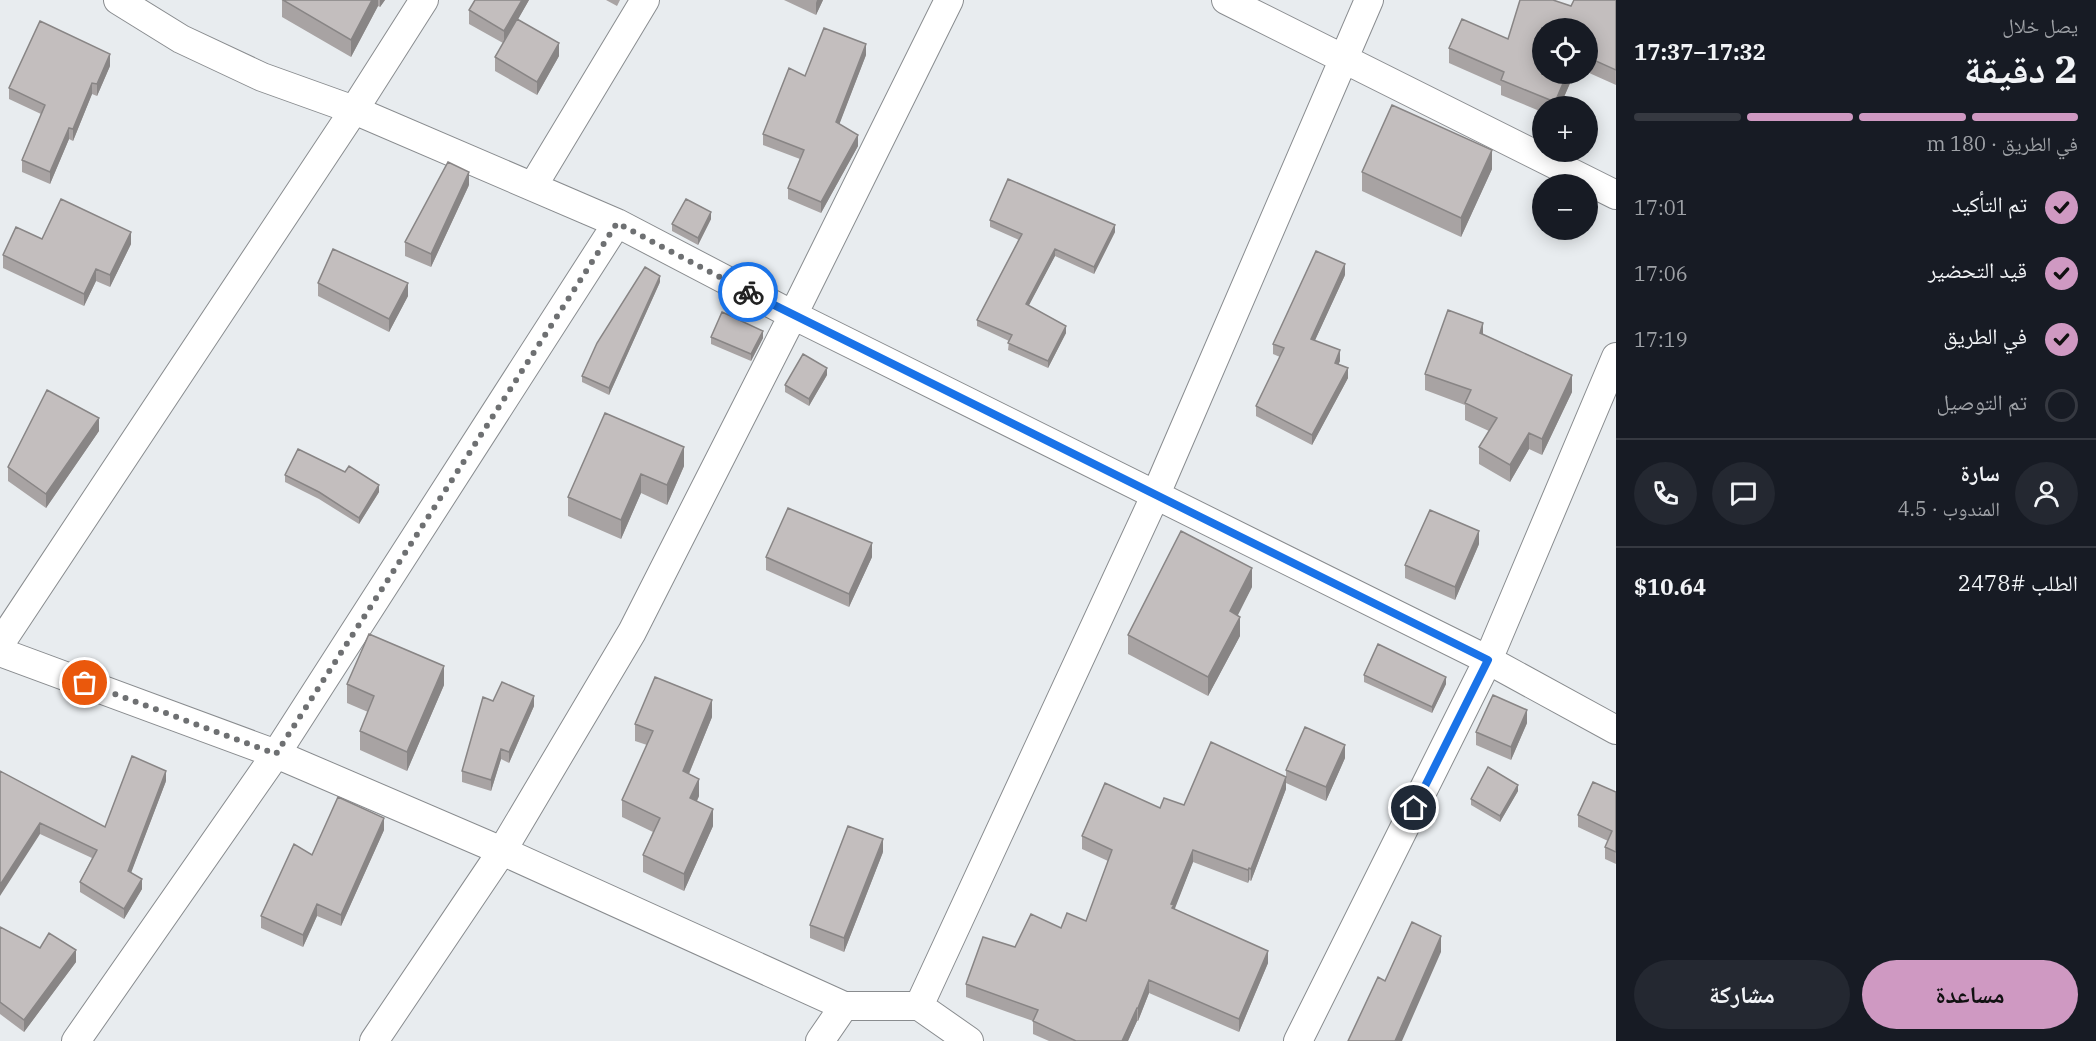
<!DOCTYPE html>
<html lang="ar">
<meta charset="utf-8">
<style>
:root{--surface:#171b24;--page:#242831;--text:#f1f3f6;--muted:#9ea1a6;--line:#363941;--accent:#cf99c2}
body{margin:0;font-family:"IBM Plex Serif","Noto Naskh Arabic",serif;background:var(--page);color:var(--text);direction:rtl;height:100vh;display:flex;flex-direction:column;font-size:22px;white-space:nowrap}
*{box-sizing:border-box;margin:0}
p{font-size:20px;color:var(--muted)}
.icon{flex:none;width:33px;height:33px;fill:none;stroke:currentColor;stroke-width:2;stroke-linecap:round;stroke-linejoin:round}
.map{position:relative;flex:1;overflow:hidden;direction:ltr}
.sheet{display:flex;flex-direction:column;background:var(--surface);width:480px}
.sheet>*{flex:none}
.fabs{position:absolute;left:1532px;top:18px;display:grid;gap:12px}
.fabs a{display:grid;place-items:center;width:66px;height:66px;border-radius:50%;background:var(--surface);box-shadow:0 3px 15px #0003;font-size:30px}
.pin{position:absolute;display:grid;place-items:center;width:51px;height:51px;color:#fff;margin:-26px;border:3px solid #fff;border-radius:50%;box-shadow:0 2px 6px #0007}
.courier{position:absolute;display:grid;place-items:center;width:60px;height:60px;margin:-30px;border:4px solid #1a73e8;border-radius:50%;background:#fff;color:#222;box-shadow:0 2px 8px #0007}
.head em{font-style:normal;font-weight:800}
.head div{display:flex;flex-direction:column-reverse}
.head{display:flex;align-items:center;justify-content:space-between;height:102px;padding:0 18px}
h1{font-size:39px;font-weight:800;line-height:45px}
.bar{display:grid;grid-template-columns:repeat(4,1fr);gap:9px 6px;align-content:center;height:72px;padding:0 18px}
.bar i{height:8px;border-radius:4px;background:var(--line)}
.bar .selected{background:var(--accent)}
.bar p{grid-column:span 4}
.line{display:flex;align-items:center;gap:15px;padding:0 18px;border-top:2px solid var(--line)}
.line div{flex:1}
.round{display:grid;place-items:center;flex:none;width:63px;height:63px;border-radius:32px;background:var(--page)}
ol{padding:0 18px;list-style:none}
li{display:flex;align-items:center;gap:18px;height:66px}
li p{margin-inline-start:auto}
li .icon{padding:6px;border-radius:50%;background:var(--accent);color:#111;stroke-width:4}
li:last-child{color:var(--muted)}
li i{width:33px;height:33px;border:3px solid var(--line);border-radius:50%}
.primary-button{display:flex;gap:12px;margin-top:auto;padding:12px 18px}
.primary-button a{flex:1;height:69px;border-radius:36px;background:var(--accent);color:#111;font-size:24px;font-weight:800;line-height:69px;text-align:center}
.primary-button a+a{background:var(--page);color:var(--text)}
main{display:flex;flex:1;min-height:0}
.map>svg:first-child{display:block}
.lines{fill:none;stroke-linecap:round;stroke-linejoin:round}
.minor-casing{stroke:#898c8f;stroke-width:30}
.minor{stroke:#fff;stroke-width:28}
.wall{fill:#a8a3a3}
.shaded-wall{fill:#888585}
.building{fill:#c3bebe;stroke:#888585;stroke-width:1.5}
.done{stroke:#6e7072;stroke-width:6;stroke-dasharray:0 10.8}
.route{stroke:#1a73e8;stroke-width:8}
</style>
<main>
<section class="sheet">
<div class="head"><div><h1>2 دقيقة</h1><p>يصل خلال</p></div><em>17:32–17:37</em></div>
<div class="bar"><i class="selected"></i><i class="selected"></i><i class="selected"></i><i></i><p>في الطريق · 180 m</p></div>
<ol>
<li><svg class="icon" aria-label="check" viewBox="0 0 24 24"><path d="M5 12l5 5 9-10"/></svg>تم التأكيد<p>17:01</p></li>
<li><svg class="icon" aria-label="check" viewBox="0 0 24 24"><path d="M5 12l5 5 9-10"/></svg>قيد التحضير<p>17:06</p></li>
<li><svg class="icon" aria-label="check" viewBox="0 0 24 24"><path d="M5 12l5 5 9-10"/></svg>في الطريق<p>17:19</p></li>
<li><i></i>تم التوصيل</li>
</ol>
<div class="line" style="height:108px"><a class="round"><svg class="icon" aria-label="person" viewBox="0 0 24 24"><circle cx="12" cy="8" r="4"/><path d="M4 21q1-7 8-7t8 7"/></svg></a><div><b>سارة</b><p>المندوب · 4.5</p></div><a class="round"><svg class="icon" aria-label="chat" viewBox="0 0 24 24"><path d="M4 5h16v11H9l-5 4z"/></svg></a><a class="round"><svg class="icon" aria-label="phone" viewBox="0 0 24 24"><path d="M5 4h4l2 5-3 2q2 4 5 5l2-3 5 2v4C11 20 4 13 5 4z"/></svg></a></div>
<div class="line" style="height:78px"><div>الطلب #2478</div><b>$10.64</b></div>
<div class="primary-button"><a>مساعدة</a><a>مشاركة</a></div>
</section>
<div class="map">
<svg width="1616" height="1041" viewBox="0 0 1616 1041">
<rect width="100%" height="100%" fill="#e8ecef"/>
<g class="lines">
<g class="minor-casing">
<path id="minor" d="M118,0l63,39 81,38 92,33 263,113 176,92 695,345 128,70
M1226,0l390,195
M533,186l112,-186
M0,644l354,-534 70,-110
M0,652l276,102 226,97 342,155h75l50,35
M919,1006l237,-512 213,-494
M76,1041l200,-287 341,-531
M374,1041l128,-190 130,-219 161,-317 156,-315
M820,1041l24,-35
M1298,1041l190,-381 128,-303"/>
</g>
<use href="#minor" class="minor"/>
</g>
<path class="wall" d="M282,0h103l-5,7 -2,-1 -27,51 -69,-40z
M475,0h54l-11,19 41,37 -22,39 -42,-24v-14l8,-14 -34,-19v-14z
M606,0h14l-3,6z
M784,0h39l-7,15z
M1616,0v85l-29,-13v-44h-45l32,46 -14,32h-18v6l-41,-17v-9l-52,-23v-15l59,-9 63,-33z
M866,55l-27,69 19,22 -37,67 -33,-14v-11l12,-29 -37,-14v-11l42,-58z
M110,66l-13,30 -5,-2 -19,47 -4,-2 -19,45 -28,-12v-12l19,-46 -32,-15v-11z
M1492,169l-31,68 -99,-46v-19z
M469,185l-38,82 -26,-11v-14z
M711,219l-13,26 -26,-14v-7z
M990,220l125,12 -21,42 -39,-18 -27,50 38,27 -18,35 -40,-18 1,-9 -32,-15v-6l42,-80 -29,-13z
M42,239l89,5 -21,43 -14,-6 -12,25 -81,-38v-13z
M1345,275l-30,65 25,21 -2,3 10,14 -36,67 -56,-29v-10l24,-49 -7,-3v-10z
M660,282l-51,113 -27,-13v-6z
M318,283l90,13 -19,36 -71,-36z
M1483,334l89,58 -30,63 -13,-6 -19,33 -31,-18v-17l10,-16 -24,-11v-15l-40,-15v-16z
M711,337l52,1 -12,23 -40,-17z
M827,375l-18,31 -24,-14v-7z
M605,413l79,53 -17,39 -26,-12 -20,46 -53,-23v-19z
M99,431l-53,77 -38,-27v-14z
M285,475l94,17 -20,32 -40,-25 -34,-17z
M1479,544l-24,56 -50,-22v-13z
M766,557h106l-23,50 -83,-37z
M1252,587l-15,28 3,21 -32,60 -80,-42v-19z
M1364,675l82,9 -14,29 -68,-31z
M347,684l97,1 -37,86 -47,-21v-19l8,-19 -21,-9z
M493,701l41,5 -25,57 -8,-4 -10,32 -29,-9v-11z
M712,717l-23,57 10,22 -2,5 16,25 -29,65 -41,-19v-17l10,-23 -31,-15v-17l25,-55 -12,-4v-17z
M1527,723l-16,37 -35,-15v-13z
M1345,758l-19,43 -40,-18v-13z
M0,771l105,56 61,-46 -35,91 11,17 -18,30 -44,-27v-10l12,-24 -52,-24z
M1286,789l-35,92 -2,-1 -1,3 -55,-21 -19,47 94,54 -29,69 -90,-39 -11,28h-1l-9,20h-79l-16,-7v-13l-67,-24v-13l95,-56 25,-7 22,-60 -26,-12v-13l78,-28z
M1518,791l-18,31 -29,-17v-6z
M1616,792v72l-11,-5v-12l3,-6 -30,-14v-12z
M384,830l-43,96 -24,-10 -14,31 -42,-19v-12l51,-61z
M883,852l-39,100 -34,-14v-13z
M0,927l40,21 36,14 -52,70 -24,-18z"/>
<path class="shaded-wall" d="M372,0h6v6l-27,51v-17z
M380,0h5l-5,7z
M522,0h7l-25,44v-13z
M817,0h6l-7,15v-12z
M559,43v13l-22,39v-13z
M866,44v11l-30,78v-11z
M110,54v12l-13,30v-12z
M1567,74h7l-14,32h-5v-4z
M92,83v11l-19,47v-12z
M69,128v11l-19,45v-12z
M858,135v11l-37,67v-11z
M1492,150v19l-31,68v-19z
M469,172v13l-38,82v-13z
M711,212v7l-13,26v-7z
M1115,225v7l-21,42v-7z
M131,232v12l-21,43v-12z
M1055,249v7l-29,55v-7z
M1345,264v11l-34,74v-10z
M96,269v12l-12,25v-12z
M660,276v6l-51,113v-7z
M408,283v13l-19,36v-13z
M1483,323v17l-3,-7z
M1066,326v7l-18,35v-7z
M763,331v7l-12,23v-7z
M1340,350v11l-5,12v-10z
M827,368v7l-18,31v-7z
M1348,368v10l-36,67v-10z
M1572,375v17l-30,63v-16z
M99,418v13l-53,77v-14z
M1529,433v16l-19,33v-17z
M684,447v19l-17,39v-20z
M641,474v19l-20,46v-19z
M379,485v7l-20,32v-6z
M1479,531v13l-24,56v-13z
M872,543v14l-23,50v-13z
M1252,568v19l-22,44v-20z
M1240,617v19l-32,60v-19z
M444,666v19l-37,86v-19z
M1446,677v7l-14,29v-6z
M534,696v10l-25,57v-11z
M712,700v17l-29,71v-17z
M1527,710v13l-16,37v-13z
M1345,745v13l-19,43v-14z
M501,749v10l-10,32v-11z
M166,771v10l-38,100v-10z
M1286,777v12l-35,92v-12z
M699,779v17l-9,19v-17z
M1518,785v6l-18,31v-6z
M713,809v17l-29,65v-17z
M384,818v12l-43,96v-11z
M40,823v11l-40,62v-11z
M883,839v13l-39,100v-14z
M1193,850v12l-19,49 -3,-7z
M1249,868v12l-1,3v-13z
M142,879v10l-18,30v-10z
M317,904v12l-14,31v-12z
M1441,936v16l-39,89h-7z
M76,950v12l-52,70v-12z
M1268,951v12l-29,69v-13z
M1149,980v13l-11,28v-13z
M1137,1008v13l-9,20h-6z"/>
<path class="building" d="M283,0h89l-21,40z
M475,0h47l-18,31 -35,-21z
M1520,0h33l18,6 3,-6h42v70l-29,-13v-29h-45v46h25l-12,28 -54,-22 3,-8 -55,-24 13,-29 46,20z
M517,19l42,24 -22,39 -42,-25z
M40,21l70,33 -13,30 -5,-1 -19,46 -4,-1 -19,44 -28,-12 23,-55 -36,-17z
M824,28l42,16 -30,78 22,13 -37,67 -33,-14 16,-38 -41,-16 26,-66 16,8z
M1392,105l100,45 -31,68 -99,-46z
M448,162l21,10 -38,82 -26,-12z
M1008,179l107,46 -21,42 -39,-18 -29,55 40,22 -18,35 -40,-18 4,-8 -35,-15 45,-86 -32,-14z
M61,199l70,33 -21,43 -14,-6 -12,25 -81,-39 13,-28 26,12z
M686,199l25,13 -13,26 -26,-14z
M333,249l75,34 -19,36 -71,-36z
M1316,251l29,13 -34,75 29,11 -5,13 13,5 -36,67 -56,-29 28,-58 -11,-4z
M645,267l15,9 -51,112 -27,-12 15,-33z
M1448,310l35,13 -3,10 92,42 -30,64 -13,-6 -19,32 -31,-18 18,-29 -32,-15 6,-13 -46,-16z
M722,312l41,19 -12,23 -40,-17z
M803,354l24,14 -18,31 -24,-14z
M47,390l52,28 -53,76 -38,-27z
M605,413l79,34 -17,38 -26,-11 -20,46 -53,-23z
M298,449l47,23 4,-6 30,19 -20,33 -40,-26 -34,-17z
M788,508l84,35 -23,51 -83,-37z
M1430,510l49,21 -24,56 -50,-22z
M1181,531l71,37 -22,43 10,6 -32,60 -80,-42z
M369,634l75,32 -37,86 -47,-21 14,-35 -27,-12z
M1378,644l68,33 -14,30 -68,-32z
M655,677l57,23 -29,71 16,8 -9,19 23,11 -29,65 -41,-19 17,-37 -38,-18 31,-69 -18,-7z
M502,682l32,14 -25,56 -8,-3 -10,31 -29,-9 21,-74 10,4z
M1493,695l34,15 -16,37 -35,-15z
M1305,727l40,18 -19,42 -40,-17z
M1211,742l75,35 -35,92 -2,-1 -1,2 -55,-20 -22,54 3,1 -2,3 96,43 -29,68 -90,-39 -11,28h-1l-15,33h-46l-43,-20 5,-11 -72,-26 17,-47 32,10 16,-33 30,14 6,-15 19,8 26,-71 -30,-14 23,-53 55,25 4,-10 20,7z
M132,756l34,15 -38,100 14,8 -18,30 -44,-27 17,-32 -57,-27 -40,62v-114l105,56z
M1488,767l30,18 -18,31 -29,-17z
M1593,782l23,10v60l-11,-5 7,-16 -34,-16z
M338,797l46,21 -43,97 -24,-11 -14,31 -42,-19 33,-72 18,11z
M848,826l35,13 -39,99 -34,-13z
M1412,922l29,14 -46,105h-47l30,-64 7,4z
M0,927l40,21 9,-15 27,17 -52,70 -24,-18z"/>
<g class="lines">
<path class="done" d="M85,683l191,71 341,-531 131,69"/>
<path class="route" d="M748,292l740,368 -74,148"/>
</g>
</svg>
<div class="fabs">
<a><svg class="icon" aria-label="locate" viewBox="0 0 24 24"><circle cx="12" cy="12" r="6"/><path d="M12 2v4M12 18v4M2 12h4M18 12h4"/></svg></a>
<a>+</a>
<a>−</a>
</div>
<div class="pin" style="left:85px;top:683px;background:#ea580c"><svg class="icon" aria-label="bag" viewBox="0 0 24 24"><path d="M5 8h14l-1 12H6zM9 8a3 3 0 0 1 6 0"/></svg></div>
<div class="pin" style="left:1414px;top:808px;background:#1f2937"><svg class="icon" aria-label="home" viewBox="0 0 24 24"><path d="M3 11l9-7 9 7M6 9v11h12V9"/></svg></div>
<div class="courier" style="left:748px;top:292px"><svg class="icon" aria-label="bike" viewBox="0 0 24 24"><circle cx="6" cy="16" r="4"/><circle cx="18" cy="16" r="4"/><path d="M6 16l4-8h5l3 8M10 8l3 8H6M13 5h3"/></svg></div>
</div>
</main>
